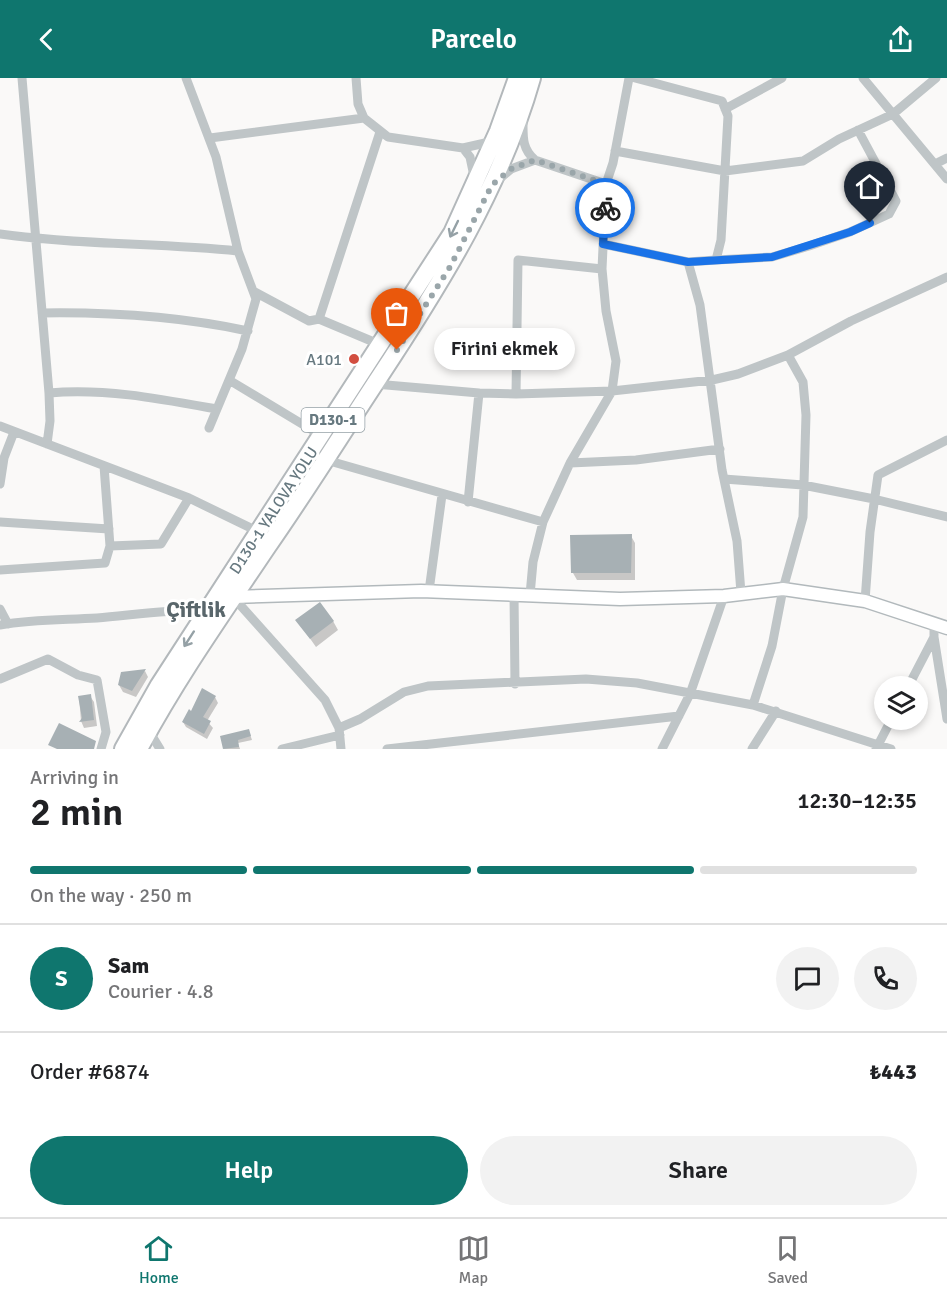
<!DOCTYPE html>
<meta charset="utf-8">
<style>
:root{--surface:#fff;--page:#f2f2f2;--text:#202124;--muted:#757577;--line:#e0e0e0;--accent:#0f766e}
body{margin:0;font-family:Signika,sans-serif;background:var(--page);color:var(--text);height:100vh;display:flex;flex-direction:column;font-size:22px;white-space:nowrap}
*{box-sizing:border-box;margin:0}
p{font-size:20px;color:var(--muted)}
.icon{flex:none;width:33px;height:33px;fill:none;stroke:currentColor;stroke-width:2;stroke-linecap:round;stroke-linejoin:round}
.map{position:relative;height:671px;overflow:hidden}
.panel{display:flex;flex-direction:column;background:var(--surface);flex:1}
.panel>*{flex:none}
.buttons{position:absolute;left:874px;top:598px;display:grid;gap:12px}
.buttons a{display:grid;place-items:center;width:54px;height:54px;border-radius:50%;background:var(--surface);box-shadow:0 3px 9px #0003;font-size:30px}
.pin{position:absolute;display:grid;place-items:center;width:51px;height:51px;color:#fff;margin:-62px -26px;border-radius:50% 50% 50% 0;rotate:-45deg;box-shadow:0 0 6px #0007}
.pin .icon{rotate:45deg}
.courier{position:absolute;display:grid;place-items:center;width:60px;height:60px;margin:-30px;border:4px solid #1a73e8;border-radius:50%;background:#fff;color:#222;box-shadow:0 2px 8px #0007}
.bubble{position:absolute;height:42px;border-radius:21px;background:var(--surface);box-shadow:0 3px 9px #0003;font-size:20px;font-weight:600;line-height:42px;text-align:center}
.head em{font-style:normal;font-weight:600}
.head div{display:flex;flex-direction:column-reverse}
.head{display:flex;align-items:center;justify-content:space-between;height:102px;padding:0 30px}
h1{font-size:39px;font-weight:600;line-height:45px}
.bar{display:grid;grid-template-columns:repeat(4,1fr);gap:9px 6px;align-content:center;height:72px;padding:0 30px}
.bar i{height:8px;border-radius:4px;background:var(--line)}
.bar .active{background:var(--accent)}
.bar p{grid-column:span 4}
.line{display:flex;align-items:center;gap:15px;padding:0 30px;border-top:2px solid var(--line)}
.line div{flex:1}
.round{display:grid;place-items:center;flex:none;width:63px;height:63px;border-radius:32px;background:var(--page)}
.cta{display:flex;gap:12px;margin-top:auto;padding:12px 30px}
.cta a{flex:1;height:69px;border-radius:36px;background:var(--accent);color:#fff;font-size:24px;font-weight:600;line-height:69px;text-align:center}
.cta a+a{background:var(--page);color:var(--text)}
header{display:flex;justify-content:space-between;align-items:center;height:78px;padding:0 30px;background:var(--accent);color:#fff;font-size:27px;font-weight:600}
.menu{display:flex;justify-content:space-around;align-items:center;height:84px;border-top:2px solid var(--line);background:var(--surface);font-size:16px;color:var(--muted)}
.menu a{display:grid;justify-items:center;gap:3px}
.menu .active{color:var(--accent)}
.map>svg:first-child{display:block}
.shadow{fill:#0003}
.building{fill:#a7b0b4}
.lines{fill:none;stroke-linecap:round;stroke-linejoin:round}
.secondary-casing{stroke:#b2b9bc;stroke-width:15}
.highway-casing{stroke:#b3b8bb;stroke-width:20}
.street{stroke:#bfc5c7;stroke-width:9}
.secondary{stroke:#fff;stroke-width:12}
.highway{stroke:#fff;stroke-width:16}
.oneway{stroke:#95a1a6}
.done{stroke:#9aa6aa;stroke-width:6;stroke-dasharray:0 10.8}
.route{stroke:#1a73e8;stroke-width:8}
.poi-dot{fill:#d24e40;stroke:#fff;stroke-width:2}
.labels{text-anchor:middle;stroke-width:6;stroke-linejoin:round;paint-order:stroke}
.shield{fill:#fff;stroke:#95a1a6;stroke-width:1.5}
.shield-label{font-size:15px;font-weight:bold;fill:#677980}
.poi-label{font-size:16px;fill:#677980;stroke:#fff;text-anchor:end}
.street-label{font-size:16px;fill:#677980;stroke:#fff}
.district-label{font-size:22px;font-weight:bold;fill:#59666b;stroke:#fff}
</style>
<header><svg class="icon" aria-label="back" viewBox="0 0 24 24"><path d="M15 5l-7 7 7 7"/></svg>Parcelo<svg class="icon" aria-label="share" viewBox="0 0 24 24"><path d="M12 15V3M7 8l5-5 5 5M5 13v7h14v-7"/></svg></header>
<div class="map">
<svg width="947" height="671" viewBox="0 0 947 671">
<rect width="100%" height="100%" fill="#faf9f8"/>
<path class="shadow" d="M631,458l4,7v37h-58l-4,-7z
M297,542l36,1 5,9 -22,17z
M145,593l3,6 -12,20 -13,-5 -4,-7z
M90,618l4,6 3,24 -13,2 -3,-7 -2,-24z
M215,619l3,6 -11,18 6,7 -6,11 -21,-12 -3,-5 9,-9z
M250,656l2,6 -14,3 2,6h-16l-2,-12z"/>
<path class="building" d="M632,456l-1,39h-60l-1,-38z
M320,524l14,19 -24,18 -15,-19z
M146,591l-14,22 -14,-6 3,-13z
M202,610l14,8 -13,21 8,4 -7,13 -22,-12 7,-13 2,2z
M91,616l3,26 -15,2 3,-4 -4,-22z
M59,645l37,18 -2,8h-37l-9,-4z
M249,651l2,7 -13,4 1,7 -16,2 -3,-13z"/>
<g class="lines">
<g class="secondary-casing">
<path id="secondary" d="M233,519l188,-6 199,8 104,-3 59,-7 82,12 82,27"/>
</g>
<g class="highway-casing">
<path id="highway" d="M123,671l36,-64 293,-452 46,-102 19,-53
M139,671c38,-71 84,-136 129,-203 39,-56 75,-114 112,-170 62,-94 121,-189 152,-298"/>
</g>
<path class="street" d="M22,0l27,315 1,28 -3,23
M186,0l30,79 22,94 18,48 -14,50 -33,79
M356,0l2,26 6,14 24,19 75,11 31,-7
M635,0l87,23 6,15 -7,124 -5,20 -28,2
M863,0l84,101
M725,31l57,-31
M523,43c0,16 -1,28 12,39l71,24
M210,60l154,-20
M463,70l7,9 4,19
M615,73l110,20 78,-10 36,-22 54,-25 43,-36
M935,86l12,-6
M498,102l13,-11 24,-9
M0,156c79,11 159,9 238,17
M603,166l85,18 12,43 22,165 15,71 4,52
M716,182l56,-3 37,-11 41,-14 39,-18 7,-13 -38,-71
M253,213l56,30 10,-2 61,-187
M42,235c67,-1 140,4 206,18
M319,241l62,26
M229,302l93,56
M375,306l104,9 37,1 96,-3 100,-11 26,-6 50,-19 63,-34 96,-44
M49,315c56,-5 112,6 167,16
M516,316l2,-134 84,9
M0,348l189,72 70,34
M326,382l217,62
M570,385l66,-3 84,-11
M104,388l6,80 51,-2 28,-46
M724,401l79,6 71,14 73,18
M0,406l4,-26 10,-26
M468,424l11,-109
M0,444l109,7
M0,492l105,-7 5,-17
M429,513l13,-96
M514,516l1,90
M530,517l3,-33 10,-40 27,-59 42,-72 4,-30 -10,-50 -4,-42 4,-85 7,-21 16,-85
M233,519l92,103 14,28 2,21
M865,523l5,-69 8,-57 69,-35
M0,531l8,15
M0,547c33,-6 64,-5 97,-7 37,-3 73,-9 110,-7
M934,559l13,82
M0,601l48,-20 30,16 19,5 9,52 -5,17
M908,609l26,-50v-13
M753,627l19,-59 11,-57 20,-72 3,-102 -3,-33 -15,-27
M339,650l21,-9 44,-27 24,-6 158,-7 51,4 116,22 138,44
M149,653l11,18
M282,671l58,-14
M387,671l292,-33
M662,671l28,-55 34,-98
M752,671l24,-38
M876,671l15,-29"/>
<use href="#secondary" class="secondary"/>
<use href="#highway" class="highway"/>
</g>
<defs><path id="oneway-shaft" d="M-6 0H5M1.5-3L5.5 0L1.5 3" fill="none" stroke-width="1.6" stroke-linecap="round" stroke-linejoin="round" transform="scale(1.5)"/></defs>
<g class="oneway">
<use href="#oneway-shaft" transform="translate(454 151) rotate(116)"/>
<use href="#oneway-shaft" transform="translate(189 561) rotate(123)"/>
</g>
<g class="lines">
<path class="done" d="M397,272l53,-83 42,-82 19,-16 24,-9 71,24 -1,24"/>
<path class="route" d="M605,130l-2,36 85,18 84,-5 78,-25 20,-9"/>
</g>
<circle class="poi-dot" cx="354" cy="281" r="6"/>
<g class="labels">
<rect class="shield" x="301.5" y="330" width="63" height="24" rx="4.5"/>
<g class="shield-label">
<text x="333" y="347">D130-1</text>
</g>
<g class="poi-label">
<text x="342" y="287">A101</text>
</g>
<g class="street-label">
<text transform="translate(273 432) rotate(-57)" y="6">D130-1 YALOVA YOLU</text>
</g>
<g class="district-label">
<text x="196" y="539">Çiftlik</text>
</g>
</g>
</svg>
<div class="buttons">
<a><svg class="icon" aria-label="layers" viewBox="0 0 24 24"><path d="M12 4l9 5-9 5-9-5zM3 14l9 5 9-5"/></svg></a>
</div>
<div class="pin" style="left:397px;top:272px;background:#ea580c"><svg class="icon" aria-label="bag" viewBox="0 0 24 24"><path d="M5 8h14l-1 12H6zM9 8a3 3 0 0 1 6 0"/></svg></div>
<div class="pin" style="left:870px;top:145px;background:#1f2937"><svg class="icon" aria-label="home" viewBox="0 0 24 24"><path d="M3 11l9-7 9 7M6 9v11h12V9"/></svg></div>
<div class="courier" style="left:605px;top:130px"><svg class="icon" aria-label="bike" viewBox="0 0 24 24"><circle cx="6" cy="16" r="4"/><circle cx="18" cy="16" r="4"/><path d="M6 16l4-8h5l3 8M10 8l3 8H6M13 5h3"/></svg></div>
<div class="bubble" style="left:434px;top:250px;width:141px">Firini ekmek</div>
</div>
<section class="panel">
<div class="head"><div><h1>2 min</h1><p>Arriving in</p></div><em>12:30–12:35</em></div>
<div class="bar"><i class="active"></i><i class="active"></i><i class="active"></i><i></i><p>On the way · 250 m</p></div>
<div class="line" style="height:108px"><b class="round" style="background:var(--accent);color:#fff">S</b><div><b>Sam</b><p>Courier · 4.8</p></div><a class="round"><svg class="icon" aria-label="chat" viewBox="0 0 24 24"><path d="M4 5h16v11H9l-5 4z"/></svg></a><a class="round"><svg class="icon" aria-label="phone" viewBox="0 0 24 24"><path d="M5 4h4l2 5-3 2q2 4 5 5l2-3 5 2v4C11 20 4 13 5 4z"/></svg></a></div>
<div class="line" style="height:78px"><div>Order #6874</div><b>₺443</b></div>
<div class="cta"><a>Help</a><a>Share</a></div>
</section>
<nav class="menu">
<a class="active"><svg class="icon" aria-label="home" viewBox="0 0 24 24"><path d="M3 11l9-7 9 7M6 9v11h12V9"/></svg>Home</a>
<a><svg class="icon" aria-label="map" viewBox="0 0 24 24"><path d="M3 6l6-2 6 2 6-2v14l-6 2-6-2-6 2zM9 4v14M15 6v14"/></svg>Map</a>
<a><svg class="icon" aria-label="saved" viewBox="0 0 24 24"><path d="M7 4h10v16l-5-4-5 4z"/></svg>Saved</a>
</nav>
